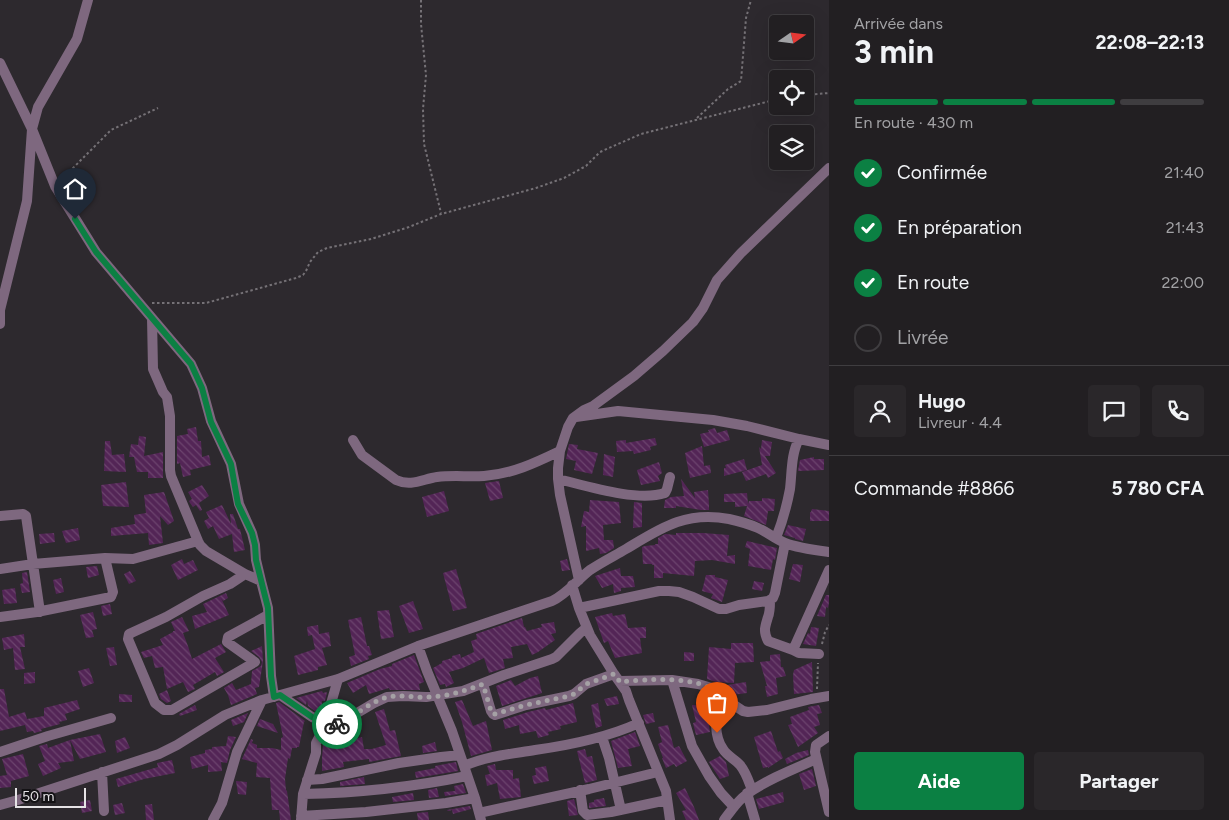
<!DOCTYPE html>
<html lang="fr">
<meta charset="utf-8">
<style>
:root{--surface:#221f22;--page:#2a272a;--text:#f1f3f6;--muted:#a2a2a5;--line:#3f3d40;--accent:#0b8043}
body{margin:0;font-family:Figtree,sans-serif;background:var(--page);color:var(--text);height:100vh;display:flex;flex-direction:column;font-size:19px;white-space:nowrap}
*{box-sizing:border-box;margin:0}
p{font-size:16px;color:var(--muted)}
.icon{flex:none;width:28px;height:28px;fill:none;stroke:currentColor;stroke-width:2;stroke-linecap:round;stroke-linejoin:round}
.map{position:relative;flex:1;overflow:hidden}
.side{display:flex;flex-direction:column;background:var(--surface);width:400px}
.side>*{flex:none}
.needle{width:32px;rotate:76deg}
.tools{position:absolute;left:769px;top:15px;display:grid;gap:10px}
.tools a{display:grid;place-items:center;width:45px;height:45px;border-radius:5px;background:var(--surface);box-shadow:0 5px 20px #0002,0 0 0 1px var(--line);font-size:25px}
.scale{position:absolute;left:15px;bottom:12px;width:71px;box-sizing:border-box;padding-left:5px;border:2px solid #e5e2e5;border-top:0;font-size:14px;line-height:18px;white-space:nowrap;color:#e5e2e5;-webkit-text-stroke:4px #141215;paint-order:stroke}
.pin{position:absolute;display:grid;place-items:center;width:42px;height:42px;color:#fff;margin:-51px -21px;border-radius:50% 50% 50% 0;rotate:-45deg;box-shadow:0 0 5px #0007}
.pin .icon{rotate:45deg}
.courier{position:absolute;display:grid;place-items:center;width:50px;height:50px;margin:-25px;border:4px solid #0b8043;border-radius:50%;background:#fff;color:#222;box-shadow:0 1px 6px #0007}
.head em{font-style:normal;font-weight:700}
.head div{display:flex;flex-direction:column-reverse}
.head{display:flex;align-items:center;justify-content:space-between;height:85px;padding:0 25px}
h1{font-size:32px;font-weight:700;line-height:38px}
.bar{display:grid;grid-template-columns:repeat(4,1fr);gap:8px 5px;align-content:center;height:60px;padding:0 25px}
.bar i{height:6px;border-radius:4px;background:var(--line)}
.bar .selected{background:var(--accent)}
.bar p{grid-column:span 4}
.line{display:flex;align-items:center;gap:12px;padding:0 25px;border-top:1px solid var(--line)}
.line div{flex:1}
.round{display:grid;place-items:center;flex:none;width:52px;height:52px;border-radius:5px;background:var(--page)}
ol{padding:0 25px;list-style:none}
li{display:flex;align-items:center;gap:15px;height:55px}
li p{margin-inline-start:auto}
li .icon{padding:5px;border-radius:50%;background:var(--accent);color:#fff;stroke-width:4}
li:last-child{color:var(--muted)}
li i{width:28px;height:28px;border:2px solid var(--line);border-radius:50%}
.button{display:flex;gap:10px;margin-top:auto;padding:10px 25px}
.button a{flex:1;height:58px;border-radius:5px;background:var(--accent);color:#fff;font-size:20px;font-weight:700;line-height:58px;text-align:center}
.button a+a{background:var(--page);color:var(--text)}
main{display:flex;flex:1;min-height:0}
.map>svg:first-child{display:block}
.building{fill:url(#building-back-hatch)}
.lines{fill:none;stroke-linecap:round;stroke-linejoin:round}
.path{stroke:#757176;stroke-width:2;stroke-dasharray:2.5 2.5;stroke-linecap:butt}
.minor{stroke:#7e687f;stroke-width:10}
.done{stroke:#a5a1a5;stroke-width:5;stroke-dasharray:0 9}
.route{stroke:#0b8043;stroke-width:6}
</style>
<main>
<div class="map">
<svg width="829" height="820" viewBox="0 0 829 820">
<defs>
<pattern id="building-back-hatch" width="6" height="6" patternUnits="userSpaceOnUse" patternTransform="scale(1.25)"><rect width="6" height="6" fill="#532556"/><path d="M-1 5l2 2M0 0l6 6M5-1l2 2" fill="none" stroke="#6c446e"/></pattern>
</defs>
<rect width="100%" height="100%" fill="#2d292e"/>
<path class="building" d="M196,427l2,14h3l1,16 7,-2 2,10 -21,5 1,5 -8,2 -3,-14 -3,1v-28l11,-2 -1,-5z
M715,428l2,5 10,-3 3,10 -26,7 -4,-13 9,-2 -1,-2z
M139,436l7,1 -2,19 19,-4v26h-15v-6h-11l-3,-15h-5l2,-13 7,1z
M655,438l2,7 -7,2 1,3 -17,4 -1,-3 -16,1 -1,-11 10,-1v3z
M762,440l10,2 -2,14h-5l11,17 -8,5 -2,-4 -20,7 -4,-9 20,-7 -3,-18 2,2z
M105,441h5l2,14 12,-1 2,18 -22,-1z
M569,444l9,1 -1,4 21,4 -6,21 -18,-4 2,-9 -10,-2z
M702,446l2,20 6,-1 1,8 -21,5 -5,-25z
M604,454l11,3 -2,20 -10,-2z
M814,457v2h10v11l-26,1 2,-11z
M744,459l3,11 -23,6v-8h2l-1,-3z
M659,462l3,11 -4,3 2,5 -19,4 -4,-15z
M681,479l14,19 -1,-6 14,-2 1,15v5h-8l-25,-4v2h-12l1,-8 6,-3 13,-1z
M499,481l4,17 -13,3 -5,-18z
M126,482l3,25 -26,-1 -2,-21z
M202,485l7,11 -10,7 3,7 -2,1 -4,-6 -3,2 -3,-4 -1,-2 3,-2 -4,-7z
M444,491l5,20 -22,6 -5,-20z
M164,492l10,29 -6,4 -8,-9 3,27 -14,2 -1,-12 -37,3v-8l24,-4 -1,-9 12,-2 -2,-18z
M747,493l1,11 1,-3h13v-3l13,1 -1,12h-6l-2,14 -22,-9 3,-10 -12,1v-5h-11v-8z
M590,500l29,2 2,21 -18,2 1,15h9l1,8 -8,5 -6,1 -1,-6 -13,3v-25l-5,1 3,-16 5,1z
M634,502l8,1v24l-9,1z
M222,505l9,19 -1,-10h3l5,15h2l5,21 -11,2 -2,-18 -13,5 -6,-13 -5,3 -4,-8 5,-3 -3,-6z
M812,509l17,2v10h-19v-9h1z
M788,525l18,4 -3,12 -8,-2v-1l-11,-3z
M78,528l2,12 -14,3 -4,-12z
M54,533l1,9 -15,2 -1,-10z
M676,533h27l26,2 -2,21 8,-1v9l-23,-4 -17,1 -1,15 -31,-3v5h-9v-13h-2v-1h-9l-1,-17 3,-1 10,-1v-1h3v-6l7,-4 11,1z
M747,541l30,7 -2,12 -2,-1 -2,11 -23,-4 2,-17 -5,-2z
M182,559l2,5 9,-4 5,10 -20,10 -7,-15z
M567,559l3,11 -8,1 -2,-10z
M793,564l10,1 -3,17 -11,-3z
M97,566l2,9 -11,3 -2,-11z
M620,568l1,8h12l2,11 -14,1v3l-7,2 -1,-9 -11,4 -7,-12z
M456,569l11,39 -14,3 -10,-38z
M130,571l6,10 -7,3 -5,-10z
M27,572l3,20 -8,1 -2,-9 3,-1 -1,-10z
M706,575h9v2l13,3 -6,22 -11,-4 2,-4 -11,-3z
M61,578l3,14 -8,2 -3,-14z
M754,581l10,2 -2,8 -10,-2z
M15,588l2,15 -13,1 -2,-14z
M226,593l2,5 -5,3 -2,-3 8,17 -34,14 -3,-13 15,-4 -4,-8z
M826,595h3v7l-1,6 -2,-1 -1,10 -8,-1z
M413,601l10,28 -14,4 -10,-27z
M110,604l2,10 -9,2 -2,-10z
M389,610l5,27 -13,2 -4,-28z
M93,612l4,17 -5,1 2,7 -8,1 -6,-23z
M612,613l1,3 12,-2 3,14 18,-1v11h-6l2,15 -27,5 -7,-17 -4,2 -9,-26z
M182,617l7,14 -6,2 5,13 4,13 29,-15 5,8 -11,6 9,14 -7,4 -2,-4 -22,13 2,4 -7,3 -5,-10 -16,7 -4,-22 -8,1 -3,-12 -8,2 -3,-6 22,-7 -3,-6 13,-7v-1h2l-4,-9z
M361,617l6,29h2l3,9 -4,1 1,3 -18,7 -2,-9 6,-2 -7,-35z
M522,618l2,9h1l2,4 15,-4 -1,-3 13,-2 2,11 -5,1 4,6 -17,12 -6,3 -5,-11 -16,3 2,11 -10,1 2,9 -16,5 -5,-15 -21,10 -14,4 5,11 -8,4 -1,-3 -5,1 -7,-17 9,-5v-2l10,-3v-2l8,-2 1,4 13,-6 -3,-11 6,-2 -1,-5z
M318,625l1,9 10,-2 2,14 -9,2 5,17 -9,2v3l-20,5 -4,-19 21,-7 -3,-14 -4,1 -1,-9z
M811,627l8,1 -3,18 -13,-2 5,-11 2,1z
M24,634l1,13h-5l5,22 -10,1 -2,-22 -9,2 -2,-12z
M731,643h22l1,19 -19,1 -1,20 -18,-1 -9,-3 2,-32 22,2z
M262,646l1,15 -4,26 -4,1 2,6 -26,11 -3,-10 -4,-7 8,-5 4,7 15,-6 1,-13 9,-5 1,-4 -3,-5 -8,-6z
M114,647l3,18 -7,1 -4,-18z
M684,652l10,1v8h-10z
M780,654l1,13h2l3,9 -10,2 2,16 -11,3 -2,-11h2l-7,-24 10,-1v-6z
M414,655l10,27 -5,2 1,6h-30l-1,-2 -20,6 -3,-9 -13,8 -6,-10 33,-14 12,-3v-2z
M812,662l1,30 -19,2 -1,-19 1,-5z
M89,668l5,15 -11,4 -5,-16z
M35,672v11l-11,1v-11z
M538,676l4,17 -40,13 -6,-20 15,-6 4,6 15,-8z
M746,682l1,11 -15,2 -4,-4 -1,-6z
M0,689h4l5,28 16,-5 2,7 17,-3v-8l33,-8 3,9 -15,5 2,6 -8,2 1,2 -19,5 1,2 -8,2 -1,-2 -6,1 -2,-7 -25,6z
M167,690l4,11 -4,2 -6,-4 -2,-5z
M322,691l1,2 4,-1 -2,9h-3v9l-7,1 -7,-5 -1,-6 -1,5 -10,-7z
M119,694l13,1v7h-13z
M617,696l2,8 -12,2 -3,-7z
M462,700l11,26 13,-5 6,29 -21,6 -9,-34 -7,-20z
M279,702l26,19 -1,1 -5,25h-2v1h-5l-2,11 -2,-1 -3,21 1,11 1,1 4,29h-11l-1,-10h-7l-2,-32 -14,-1 1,-14 -15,-4 9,-20 2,1 -1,3 5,2v3h15l9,2v-12l2,-1 -7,-34z
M573,703l4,19 -17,4 1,3 -13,3 1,3 -11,3 -2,-7 -16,3 -1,-9 -14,4 -2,-9 25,-8 17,-4 1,2z
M598,703l4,23 -6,2 -5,-23z
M195,705l2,5 -17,6 -1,-2z
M692,705l15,1 3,11 -2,2 2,13 -14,3 -3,-12 3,-1z
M819,705l3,8 -5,1 3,11 -6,2 4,6 -20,14 -10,-22 4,-1 -2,-7 19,-7 -1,-3z
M384,709l6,22 5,-1 6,26 -32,6v-3l-26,3 1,5 -22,4v-13l1,-13 5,-1 -1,-7 27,-1v3l8,-2 2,12h8l14,-4 -11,-33z
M248,713l-4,9 -11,4 -2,-6z
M653,713l2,9 -9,2 -3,-9z
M260,719l13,5 5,9 -21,-7z
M668,725l6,23 5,-2 8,15 -11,6 -2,-3 -8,4 -4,-10h1l-5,-14 4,-2 -4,-15z
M771,731l7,21 2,-1 3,7 -15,10v-1l-5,1 -9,-31z
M635,732l5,14 -12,3 4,17 -14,2 -7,-27z
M100,734l6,18 -26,7 -10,-19 4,21 -16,2 3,5 -18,8 -5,-12 7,-3 -6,-15 8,-2 1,4 22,-8z
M228,736l8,1 -6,13 -3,13 -6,-1 1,9 -14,1v-7l-16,4 -2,-12 15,-4v-3l7,-1v-2l14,-1z
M125,737l5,11 -13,5 -2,-12z
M435,742l2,9 -14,2 -1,-7z
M585,749l2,8 5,-1 5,24 -12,3 -8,-32z
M808,750l1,5 -22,9 -2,-5 11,-6z
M23,754l6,22 -18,5v6l-11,1v-12l7,-1 -5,-16z
M720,756l6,6 3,14 -9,3 -11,-17z
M172,760l3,13 -31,6 -26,8 -2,-8 42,-12 -1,-4z
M456,762l2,9 -42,7 -1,-6 20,-4v-2z
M495,764l1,6h17v9l6,-1 2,19 -21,2 -3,-16 -10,3 -2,-11 5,-1 -3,-8z
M546,766l3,15 -15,3 -2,-8 4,-1 -1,-7z
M812,769l4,17 -12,4 -5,-16z
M364,777l1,7 -25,2v-4z
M236,781l11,1 -1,13 -8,-1z
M463,784l3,9 -21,3 -1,-4 11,-1 -1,-5z
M437,788l2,9 -10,1 -1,-8z
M685,788l9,19 5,13h-13l-4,-9 4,-1 -10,-17z
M783,792l1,10 -25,7 -3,-10z
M413,793l1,7 -21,2 -1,-5z
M604,798l2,8 -17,2v-5l5,-1v-2z
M574,799l4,16 -9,1 -2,-15z
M90,800l2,11 -10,2 -2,-11z
M122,803l3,10 -10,2 -2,-10z
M152,804l2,16h-8l-1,-15z
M470,806l1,3 -18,5 -1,-4 -4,1 -1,-1z
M428,812l1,8h-11l-1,-7z"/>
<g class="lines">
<path class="path" d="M421,0v24l5,51 -3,34 1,35 17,69
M805,95l24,-2
M697,118l31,-29 13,-8 5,-63 5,-18
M62,179l49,-49 47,-22
M152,303h54l90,-25 7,-3 3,-4 4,-9 8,-10 9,-4 44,-9 38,-12 32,-13 95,-26 28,-10 22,-12 14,-14 41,-18 137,-35
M822,644l3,-12 4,-7
M817,689l1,-26"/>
<path class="minor" d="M0,63l32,66 23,57 41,66 95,112 11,24 9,33 20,43 8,40 13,29 3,12 1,15 5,21
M152,318l1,51 10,23 4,5 3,19v54l1,6 27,65 2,4 6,6 39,23 16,7 7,27 3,68 3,21
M0,324v-14l27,-109 5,-72 6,-22 39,-68 11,-39
M576,417l42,-6 95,9 34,6 52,13 30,6
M353,440l9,15 34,25c15,7 27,-1 41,-3 16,-2 31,0 47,-1 28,-2 51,-13 76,-25
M558,479c29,7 79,23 107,14l2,-4 3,-12
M0,516l23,-2 3,2 14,96
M776,538c6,-15 11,-33 14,-49 2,-17 1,-35 9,-50
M0,569l33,-5 72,-6 28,1 65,-18
M245,574l-15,10 -27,12 -37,21 -37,17 -1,5 27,64 9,7h8l83,-48 -28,-20 1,-5 40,-22
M579,580l-19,-85 -2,-16v-11l2,-17 8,-24 5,-9 11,-8 9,-4 41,-30 29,-25 30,-29 10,-14 14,-28 24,-27 88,-85
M572,585l7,23 11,27 24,39 12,17 3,9 37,91 4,29
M770,601c0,5 0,11 -2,16 -3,10 -5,14 0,24l25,9 6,3 20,1
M579,608l80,-17h10l10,1 14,5 26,12h7l13,-4 29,-4 5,-3 2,-5 10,-50
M0,617l37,-5 74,-15 2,-5 -8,-34
M418,646l9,25 25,60 23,67 6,22
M793,650l36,-80
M672,680l20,66 17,30 12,17 13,14
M620,681l52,-1 26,4 14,4 25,19 6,4 5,1 19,-2 44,-11 18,-3
M483,684l8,27 2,3 2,1 31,-10 43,-9 5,-2 12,-10 28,-10
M280,695l32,22 13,5
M719,695c-2,17 -7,39 4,54 4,7 12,10 17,16 6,7 9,17 12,25
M324,728l18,-6 32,-19 13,-6 16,-1 23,1 37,-6 41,-16 48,-16 4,-2 24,-24 6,-5
M829,736l-13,9 -1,7 14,60
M602,737l7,21 12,52
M0,752l48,-16 63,-18
M464,766c23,-10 47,-12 71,-16 36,-5 71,-12 104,-27
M102,772l2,39
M307,780l15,-1 77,-16 42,-6 19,-2
M580,790l3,21 4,4 24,-3 56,-12
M747,793l8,27
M303,794c55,-1 110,-7 164,-18
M0,805l18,-5 141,-46 18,-9 48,-30 17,-7 20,-8 76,-21 80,-33 134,-45c15,-7 25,-21 38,-31 12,-8 24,-14 36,-21 35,-21 59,-38 103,-30 9,2 20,5 29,9 9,4 17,11 27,15 13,5 29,7 44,9
M479,813l110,-24 69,-17
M301,816l65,-4 80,-9 29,-5
M213,820l9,-17 15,-51 25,-52
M301,820l2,-26 13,-41v-10l8,-15 14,-49
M724,820c7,-9 13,-19 23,-26 20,-15 46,-24 69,-35"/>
</g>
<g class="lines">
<path class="done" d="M337,724c17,-7 34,-23 51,-27 13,-3 26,1 39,0 19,0 38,-6 56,-13l8,27 1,3h3l31,-9 43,-9 5,-2 12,-10 28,-10 6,8c24,-3 83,-7 100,13l-3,17v21"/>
<path class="route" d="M75,219l21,33 95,112 11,24 9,34 20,42 7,40 14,29 3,12 1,15 12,48 3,68 3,21 6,-2 32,22 14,5 -2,6 13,-4"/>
</g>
</svg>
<div class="tools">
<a><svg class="needle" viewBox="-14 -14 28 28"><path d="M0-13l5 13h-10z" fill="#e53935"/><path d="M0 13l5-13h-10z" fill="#a2a2a5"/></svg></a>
<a><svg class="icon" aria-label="locate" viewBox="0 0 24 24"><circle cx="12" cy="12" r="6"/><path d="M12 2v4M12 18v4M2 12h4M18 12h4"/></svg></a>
<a><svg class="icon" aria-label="layers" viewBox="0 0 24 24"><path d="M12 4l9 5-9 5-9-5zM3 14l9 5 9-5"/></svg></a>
</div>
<div class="scale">50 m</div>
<div class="pin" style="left:717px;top:733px;background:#ea580c"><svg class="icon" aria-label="bag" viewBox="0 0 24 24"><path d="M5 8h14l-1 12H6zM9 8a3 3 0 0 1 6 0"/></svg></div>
<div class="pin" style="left:75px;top:219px;background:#1f2937"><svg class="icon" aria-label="home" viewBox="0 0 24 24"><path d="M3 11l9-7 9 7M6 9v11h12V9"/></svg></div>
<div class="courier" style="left:337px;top:724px"><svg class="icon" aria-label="bike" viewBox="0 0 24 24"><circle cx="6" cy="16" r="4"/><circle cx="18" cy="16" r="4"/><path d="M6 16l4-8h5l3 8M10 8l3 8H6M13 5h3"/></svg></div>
</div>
<section class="side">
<div class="head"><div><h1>3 min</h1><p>Arrivée dans</p></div><em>22:08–22:13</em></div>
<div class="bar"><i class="selected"></i><i class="selected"></i><i class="selected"></i><i></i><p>En route · 430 m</p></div>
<ol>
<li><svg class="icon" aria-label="check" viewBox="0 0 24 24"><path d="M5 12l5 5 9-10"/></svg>Confirmée<p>21:40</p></li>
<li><svg class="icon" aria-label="check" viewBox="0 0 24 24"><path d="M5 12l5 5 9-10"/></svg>En préparation<p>21:43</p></li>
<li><svg class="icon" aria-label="check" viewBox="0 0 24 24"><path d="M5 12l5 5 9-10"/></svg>En route<p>22:00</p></li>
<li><i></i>Livrée</li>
</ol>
<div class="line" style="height:90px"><a class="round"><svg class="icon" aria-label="person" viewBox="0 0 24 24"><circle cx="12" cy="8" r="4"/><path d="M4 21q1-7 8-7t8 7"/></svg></a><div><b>Hugo</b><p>Livreur · 4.4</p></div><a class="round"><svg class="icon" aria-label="chat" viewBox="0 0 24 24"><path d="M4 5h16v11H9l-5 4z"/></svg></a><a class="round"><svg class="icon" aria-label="phone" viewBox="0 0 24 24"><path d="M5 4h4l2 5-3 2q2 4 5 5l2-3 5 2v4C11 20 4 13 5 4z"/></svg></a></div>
<div class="line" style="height:65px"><div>Commande #8866</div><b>5 780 CFA</b></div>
<div class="button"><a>Aide</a><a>Partager</a></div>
</section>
</main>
